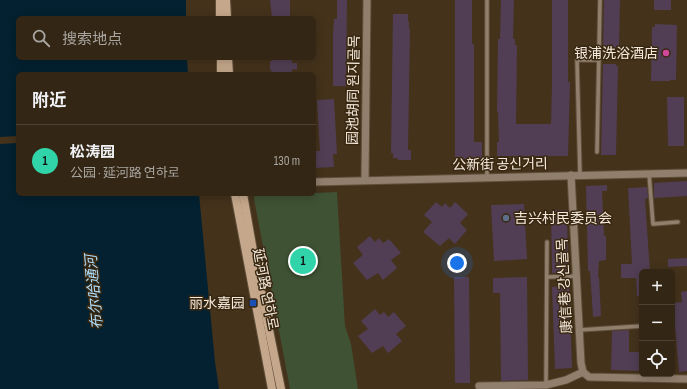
<!DOCTYPE html>
<html lang="zh">
<head>
<meta charset="utf-8">
<style>
  body { margin:0; font-family:"Sofia Sans Condensed","Noto Sans SC","Noto Sans KR",sans-serif; background:#3b2e1d; color:#f1f3f6 }
  .controls { position:absolute; right:12px; bottom:12px; display:grid; overflow:hidden; border-radius:6px; box-shadow:0 2px 10px #0003 }
  .controls button { width:36px; height:36px; display:grid; place-items:center; padding:0; border:0; border-bottom:1px solid #4e4334; background:#332614; color:#f1f3f6; font:20px sans-serif }
  .you { position:absolute; left:457px; top:263px; width:14px; height:14px; margin:-10px; border:3px solid #fff; border-radius:50%; background:#1a73e8; box-shadow:0 0 0 6px #1a73e833 }
  .badge { display:grid; place-items:center; width:26px; height:26px; border-radius:50%; background:#31d4a9; color:#111; font-size:13px; font-weight:700 }
  .pin { position:absolute; translate:-50% -50%; border:2px solid #fff; box-shadow:0 1px 4px #0006 }
  .list { margin:0; padding:0; list-style:none }
  h2 { display:flex; justify-content:space-between; align-items:center; height:52px; margin:0; padding:0 16px; font-size:17px }
  h2 small { font-size:13px; font-weight:400; color:#a9a5a0 }
  .list li { display:grid; grid-template-columns:26px 1fr auto; gap:12px; align-items:center; box-sizing:border-box; height:72px; padding:0 16px; border-top:1px solid #4e4334 }
  .list b { display:block; font-size:15px; white-space:nowrap }
  .list p { margin:0; font-size:13px; white-space:nowrap; color:#a9a5a0 }
  .list em { font-size:13px; font-style:normal; color:#a9a5a0 }
  .icon { flex:none; width:22px; height:22px; fill:none; stroke:currentColor; stroke-width:2; stroke-linecap:round; stroke-linejoin:round }
  .map { position:relative; flex:none; width:687px; height:389px; overflow:hidden }
  .search { position:absolute; background:#332614; box-shadow:0 2px 10px #0003; left:16px; top:16px; width:300px; height:44px; display:flex; align-items:center; gap:10px; box-sizing:border-box; padding:0 14px; border-radius:6px; color:#a9a5a0; font-size:15px }
  .panel { position:absolute; background:#332614; box-shadow:0 2px 10px #0003; left:16px; top:72px; width:300px; height:124px; border-radius:6px }
  .map>svg:first-child { display:block }
  .green { fill:#3f5233 }
  .water { fill:#032130 }
  .building { fill:#513e54 }
  .lines { fill:none; stroke-linecap:round; stroke-linejoin:round }
  .lane-casing { stroke:#604f3a; stroke-width:5.5 }
  .street-casing { stroke:#604f3a; stroke-width:9 }
  .secondary-casing { stroke:#604f3a; stroke-width:10 }
  .lane { stroke:#917f6d; stroke-width:3.5 }
  .street { stroke:#917f6d; stroke-width:7 }
  .secondary { stroke:#c5a88b; stroke-width:8 }
  .hotel-dot { fill:#d1479c; stroke:#392811; stroke-width:1.5 }
  .service-dot { fill:#5c6f8a; stroke:#392811; stroke-width:1.5 }
  .transit-dot { fill:#1a4fb4; stroke:#392811; stroke-width:1.5 }
  .labels { text-anchor:middle; stroke-width:3; stroke-linejoin:round; paint-order:stroke }
  .poi-label { font-size:14px; fill:#f5eadc; stroke:#392811; text-anchor:end }
  .street-label { font-size:14px; fill:#f5eadc; stroke:#392811 }
  .water-label { font-size:15px; font-style:italic; fill:#acdbf9; stroke:#392811 }
</style>
</head>
<body>
<div class="map">
<svg width="687" height="389" viewBox="0 0 687 389">
  <rect width="100%" height="100%" fill="#44321b"/>
  <path class="green" d="M337 192 345 326 351 344 358 389H290L254 199 255 194H314V193Z"/>
  <g class="water">
    <path d="M0 0H186V18H18V58H187L188 74H18V136L0 137Z"/>
    <path d="M18 143V194H199L215 362 219 389H0V144Z"/>
  </g>
  <g class="building">
    <path d="M270 0H290V18H272Z"/>
    <path d="M337 0H347L346 86H333V34L334 19H337Z"/>
    <path d="M455 0H472V44H474V142H482V159H463V157H455Z"/>
    <path d="M501 0H514L513 39H515V45H517L516 124H551L552 85V0H568V82H570L568 156H497V142H499L498 112H497L498 39H500Z"/>
    <path d="M604 0H620L619 48H603Z"/>
    <rect x="654" y="0" width="17" height="10"/>
    <path d="M393 14H408V22L409 21V29H410L408 150H411V160H398L397 158H393V153H391Z"/>
    <path d="M655 24 677 25 676 80H670V81H651L652 27H655Z"/>
    <path d="M272 58H292V63H297V70L292 69V73L290 74H273L270 69V61H272Z"/>
    <path d="M603 64H616V66H618L616 155H601Z"/>
    <path d="M667 97H684V146H668Z"/>
    <path d="M334 99 337 154H333L334 167 314 168V151H320L317 100Z"/>
    <path d="M687 181V196L654 198V183Z"/>
    <path d="M607 185V191H602L604 236H606V260L599 261 598 277H599L601 316 593 317 590 271H588L586 186Z"/>
    <path d="M647 187 648 198 645 199 650 272H642V296H637L636 278H621V264H632L628 188Z"/>
    <path d="M436 202 442 207 445 203 450 208 455 202 468 214 460 223 467 230 455 244 449 238 440 246 423 232 432 222 424 215Z"/>
    <path d="M524 204 527 259 494 261 491 205Z"/>
    <path d="M551 210H567L568 272 552 273Z"/>
    <path d="M370 236 375 242 379 238 383 243 389 239 401 253 391 260 397 268 383 280 378 273 367 280 353 263 363 255 357 247Z"/>
    <path d="M687 258V266L668 267V259Z"/>
    <path d="M454 277H469L470 383H455Z"/>
    <path d="M527 277 528 380 501 381 500 293H493V278Z"/>
    <path d="M569 286 572 368 555 369 552 287Z"/>
    <path d="M687 291V371L679 372 673 303 682 302 681 292Z"/>
    <path d="M375 309 380 315 384 312 388 317 394 312 406 326 396 334 402 341 388 353 383 346 372 353 358 336 368 329 361 321Z"/>
    <path d="M629 330V352H642V371L611 370 612 331Z"/>
  </g>
  <g class="lines">
    <defs>
      <g id="lane">
        <path d="M487 0V177"/>
        <path d="M597 152 600 0"/>
        <path d="M649 173 653 224 678 222"/>
        <path d="M580 175 577 60H599"/>
        <path d="M547 277 576 276"/>
        <path d="M579 330 642 326"/>
        <path d="M546 385 547 242"/>
      </g>
      <g id="street">
        <path d="M571 175 581 363 583 372"/>
        <path d="M365 180 367 0"/>
        <path d="M314 182 687 173"/>
        <path d="M479 386 546 385 566 380 583 372 589 377 687 379"/>
      </g>
      <g id="secondary">
        <path d="M220 0V18"/>
        <path d="M226 0 227 18"/>
        <path d="M221 58V74"/>
        <path d="M228 58 229 74"/>
        <path d="M235 194 272 389"/>
        <path d="M243 194 253 251 281 389"/>
      </g>
    </defs>
    <use href="#lane" class="lane-casing"/>
    <use href="#street" class="street-casing"/>
    <use href="#secondary" class="secondary-casing"/>
    <use href="#lane" class="lane"/>
    <use href="#street" class="street"/>
    <use href="#secondary" class="secondary"/>
  </g>
  <circle class="hotel-dot" cx="666" cy="53" r="4"/>
  <circle class="service-dot" cx="506" cy="218" r="4"/>
  <rect class="transit-dot" x="249" y="299" width="8" height="8" rx="2"/>
  <g class="labels">
    <g class="poi-label">
      <text x="658" y="58">银浦洗浴酒店</text>
      <text x="514" y="223" text-anchor="start">吉兴村民委员会</text>
      <text x="245" y="308">丽水嘉园</text>
    </g>
    <g class="street-label">
      <text transform="translate(353 90) rotate(-89)" y="5">园池胡同 원지골목</text>
      <text transform="translate(500 164) rotate(-1)" y="5">公新街 공신거리</text>
      <text transform="translate(564 286) rotate(-93)" y="5">康信巷 강신골목</text>
      <text transform="translate(266 289) rotate(79)" y="5">延河路 연하로</text>
    </g>
    <g class="water-label">
      <text transform="translate(94 292) rotate(-95)" y="5">布尔哈通河</text>
    </g>
  </g>
</svg>
<div class="controls">
<button>+</button>
<button>−</button>
<button><svg class="icon" aria-label="locate" viewBox="0 0 24 24"><circle cx="12" cy="12" r="6"/><path d="M12 2v4M12 18v4M2 12h4M18 12h4"/></svg></button>
</div>
<div class="you"></div>
<div class="pin badge" style="left:303px;top:261px">1</div>
<div class="search"><svg class="icon" aria-label="search" viewBox="0 0 24 24"><circle cx="10" cy="10" r="6"/><path d="M15 15l6 6"/></svg>搜索地点</div>
<section class="panel">
<h2>附近<small></small></h2>
<ul class="list">
<li><span class="badge">1</span><div><b>松涛园</b><p>公园 · 延河路 연하로</p></div><em>130 m</em></li>
</ul>
</section>
</div>
</body>
</html>
